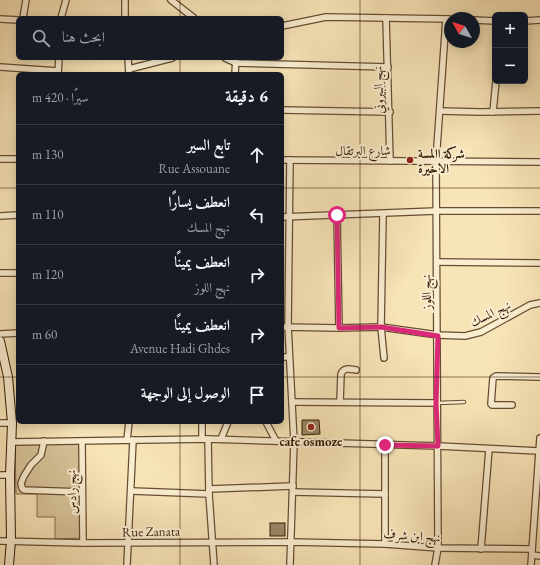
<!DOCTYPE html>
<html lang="ar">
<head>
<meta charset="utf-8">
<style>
  body { margin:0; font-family:"EB Garamond",Amiri,serif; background:#242831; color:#f1f3f6; direction:rtl }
  .controls { position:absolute; right:12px; top:12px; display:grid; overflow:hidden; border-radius:6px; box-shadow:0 2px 10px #0003 }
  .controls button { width:36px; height:36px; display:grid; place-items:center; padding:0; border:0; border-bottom:1px solid #363941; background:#171b24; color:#f1f3f6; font:20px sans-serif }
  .compass { position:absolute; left:444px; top:12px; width:36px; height:36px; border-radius:50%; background:#171b24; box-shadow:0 2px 10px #0003; rotate:309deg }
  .stop { position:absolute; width:12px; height:12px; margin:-9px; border:3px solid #db2777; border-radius:50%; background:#fff }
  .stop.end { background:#db2777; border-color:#fff; box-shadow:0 1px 4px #0008 }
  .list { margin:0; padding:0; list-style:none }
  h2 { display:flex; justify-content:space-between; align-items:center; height:52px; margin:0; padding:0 16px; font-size:17px }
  h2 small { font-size:13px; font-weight:400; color:#9ea1a6 }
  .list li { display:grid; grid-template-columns:26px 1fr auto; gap:12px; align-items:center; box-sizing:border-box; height:60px; padding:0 16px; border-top:1px solid #363941 }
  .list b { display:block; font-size:15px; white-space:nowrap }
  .list p { margin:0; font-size:13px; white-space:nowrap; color:#9ea1a6 }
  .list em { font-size:13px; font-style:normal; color:#9ea1a6 }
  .icon { flex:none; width:22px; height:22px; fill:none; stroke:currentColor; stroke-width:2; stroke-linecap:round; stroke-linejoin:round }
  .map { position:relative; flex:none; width:540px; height:565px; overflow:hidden; direction:ltr }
  .search { position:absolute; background:#171b24; box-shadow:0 2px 10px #0003; left:16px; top:16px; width:268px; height:44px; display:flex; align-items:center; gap:10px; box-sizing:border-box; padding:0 14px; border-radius:6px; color:#9ea1a6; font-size:15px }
  .panel { position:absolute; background:#171b24; box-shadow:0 2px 10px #0003; left:16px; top:72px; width:268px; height:352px; border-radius:6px; direction:rtl }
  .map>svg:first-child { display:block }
  .green { fill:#d6c299; stroke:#856e50 }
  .building { fill:#998463; stroke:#341b07 }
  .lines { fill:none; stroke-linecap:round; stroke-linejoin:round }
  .lane-casing { stroke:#654d33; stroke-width:4.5 }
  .street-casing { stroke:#654d33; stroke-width:8 }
  .secondary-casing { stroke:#341b07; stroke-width:10 }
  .lane { stroke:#faedd0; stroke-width:2.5 }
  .street { stroke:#faedd0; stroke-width:5.5 }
  .secondary { stroke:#faedd0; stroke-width:8 }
  .route { stroke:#db2777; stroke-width:5 }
  .grid { fill:none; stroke:#341b07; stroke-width:1; stroke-opacity:0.55 }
  .poi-dot { fill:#8f2418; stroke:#faedd0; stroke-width:1.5 }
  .labels { text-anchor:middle; stroke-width:4; stroke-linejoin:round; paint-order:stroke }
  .street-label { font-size:13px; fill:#341b07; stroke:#faedd0 }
  .poi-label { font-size:13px; font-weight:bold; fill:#341b07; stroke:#faedd0; text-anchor:start }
</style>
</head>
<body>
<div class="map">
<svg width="540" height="565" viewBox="0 0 540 565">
  <rect width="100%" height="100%" fill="#f7e4b7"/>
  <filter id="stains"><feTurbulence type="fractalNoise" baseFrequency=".005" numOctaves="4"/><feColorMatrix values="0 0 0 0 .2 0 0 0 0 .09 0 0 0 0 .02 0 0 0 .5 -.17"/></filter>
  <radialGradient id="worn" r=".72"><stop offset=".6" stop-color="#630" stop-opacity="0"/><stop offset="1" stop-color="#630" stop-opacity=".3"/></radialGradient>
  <path class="green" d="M81 444V538L55 539V517H37V494H16L15 445Z"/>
  <g class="building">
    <path d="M302 420H319L320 434 302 435Z"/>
    <rect x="270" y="523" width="15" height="13"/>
  </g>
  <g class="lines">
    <defs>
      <path id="lane" d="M437 403 464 402"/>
      <g id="street">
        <path d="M125 0V18"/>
        <path d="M171 0 194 18"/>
        <path d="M23 18 26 0"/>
        <path d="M61 18 66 0"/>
        <path d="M386 18 390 161"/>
        <path d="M0 19 18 20"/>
        <path d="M474 20 495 21"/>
        <path d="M525 21 540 20"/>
        <path d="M282 26 326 17 449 19"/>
        <path d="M128 58 129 74"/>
        <path d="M225 58 236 63 388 67"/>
        <path d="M0 67 58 71"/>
        <path d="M129 69 172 58"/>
        <path d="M58 74 59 58"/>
        <path d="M235 74 236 58"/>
        <path d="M282 110 390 112"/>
        <path d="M440 111 480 112 540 111"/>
        <path d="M493 112 496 81"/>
        <path d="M0 159H18"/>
        <path d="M282 160 540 162"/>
        <path d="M290 160 288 326 294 442 290 565"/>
        <path d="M383 214 381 327 384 358"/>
        <path d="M337 215 339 328"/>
        <path d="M0 216 18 215"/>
        <path d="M282 217 436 211H540"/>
        <path d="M437 262 540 263"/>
        <path d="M0 273H18"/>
        <path d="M282 327 339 328 381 327 438 335 465 336 481 332 530 305 540 303"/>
        <path d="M0 334 18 333"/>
        <path d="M282 357H289"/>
        <path d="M292 402 436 403"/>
        <path d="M340 402 341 374C344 367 350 369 356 370"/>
        <path d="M512 405H492L491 404 493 378 496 376 540 377"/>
        <path d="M202 422V439"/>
        <path d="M266 422 276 441"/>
        <path d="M0 423H12"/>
        <path d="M208 439 209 494 214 565"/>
        <path d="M221 439 228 422"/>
        <path d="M127 440 129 422"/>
        <path d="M44 441 41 455 31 465 24 476 21 483 22 488 24 490 82 492"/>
        <path d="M11 442 208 439 438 446 539 451"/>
        <path d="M82 442 83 543"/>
        <path d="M0 475H10"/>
        <path d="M209 489 293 486"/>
        <path d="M132 491 209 494"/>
        <path d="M293 492 385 494"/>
        <path d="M0 541 83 543 291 542 385 544 438 548 532 549"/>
        <path d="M385 544V445"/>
        <path d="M481 549 489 449"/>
        <path d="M532 555 540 556"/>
        <path d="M127 565 133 440"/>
        <path d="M435 565 438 548 436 161 446 19"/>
        <path d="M531 565 540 438"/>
      </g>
      <path id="secondary" d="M0 341 8 377 12 423 10 475 11 541 9 565"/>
    </defs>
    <use href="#lane" class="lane-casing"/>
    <use href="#street" class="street-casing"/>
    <use href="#secondary" class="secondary-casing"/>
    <use href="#lane" class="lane"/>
    <use href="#street" class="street"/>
    <use href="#secondary" class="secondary"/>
  </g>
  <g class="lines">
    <path class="route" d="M337 215 339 328 381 327 438 336 436 404 438 446 385 445"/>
  </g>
  <path class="grid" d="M180 0V18M360 0V565M180 58V74M0 188H18M282 188H540M0 377H18M282 377H540M180 422V565"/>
  <g class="poi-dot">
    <circle cx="410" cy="160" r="4"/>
    <circle cx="311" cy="427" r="4"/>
  </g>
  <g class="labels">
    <g class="street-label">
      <text transform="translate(378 90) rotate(-92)" y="5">نهج البيروني</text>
      <text x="363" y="155">شارع البرتقال</text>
      <text transform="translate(426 292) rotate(-91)" y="5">نهج اللوز</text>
      <text transform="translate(490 313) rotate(-26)" y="5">نهج المسك</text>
      <text transform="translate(71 492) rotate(-91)" y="5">نهج رادس</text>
      <text transform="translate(151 531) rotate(-1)" y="5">Rue Zanata</text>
      <text transform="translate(412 535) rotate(4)" y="5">نهج ابن شرف</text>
    </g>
    <g class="poi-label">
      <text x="418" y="158">شركة االمسة<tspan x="418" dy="15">الاخيرة</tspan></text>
      <text x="311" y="446" text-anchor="middle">cafe osmoze</text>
    </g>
  </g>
  <rect width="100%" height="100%" filter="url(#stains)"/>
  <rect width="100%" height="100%" fill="url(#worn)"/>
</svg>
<div class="controls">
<button>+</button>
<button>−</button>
</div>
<svg class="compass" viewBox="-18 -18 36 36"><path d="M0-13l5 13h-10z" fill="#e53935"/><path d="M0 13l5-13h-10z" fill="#9ea1a6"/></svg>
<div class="stop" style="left:337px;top:215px"></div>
<div class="stop end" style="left:385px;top:445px"></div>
<div class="search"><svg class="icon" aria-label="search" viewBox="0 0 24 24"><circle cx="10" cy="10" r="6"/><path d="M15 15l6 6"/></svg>ابحث هنا</div>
<section class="panel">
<h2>6 دقيقة<small>سيرًا · 420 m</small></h2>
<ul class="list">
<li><svg class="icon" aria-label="ahead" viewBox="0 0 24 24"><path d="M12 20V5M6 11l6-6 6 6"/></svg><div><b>تابع السير</b><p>Rue Assouane</p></div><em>130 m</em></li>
<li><svg class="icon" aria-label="left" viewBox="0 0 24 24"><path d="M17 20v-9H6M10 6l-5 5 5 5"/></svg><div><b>انعطف يسارًا</b><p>نهج المسك</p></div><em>110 m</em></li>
<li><svg class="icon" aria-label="right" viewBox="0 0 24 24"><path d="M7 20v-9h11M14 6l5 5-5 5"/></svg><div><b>انعطف يمينًا</b><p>نهج اللوز</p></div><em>120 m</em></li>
<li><svg class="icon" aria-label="right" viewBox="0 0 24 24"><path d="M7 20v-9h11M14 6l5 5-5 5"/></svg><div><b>انعطف يمينًا</b><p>Avenue Hadi Ghdes</p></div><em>60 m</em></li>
<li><svg class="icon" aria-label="arrive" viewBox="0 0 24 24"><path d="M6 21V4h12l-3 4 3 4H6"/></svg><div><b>الوصول إلى الوجهة</b></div></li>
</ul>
</section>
</div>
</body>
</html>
